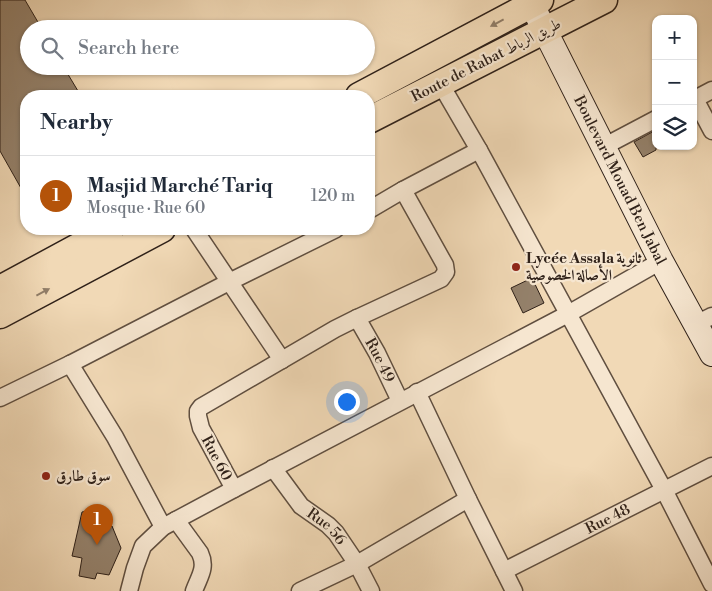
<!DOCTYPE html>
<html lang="en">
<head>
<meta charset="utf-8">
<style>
  body { margin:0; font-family:"Libre Bodoni",Amiri,serif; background:#f2f2f3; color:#1f2937 }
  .controls { position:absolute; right:15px; top:15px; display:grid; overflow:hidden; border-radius:10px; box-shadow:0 1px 4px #0004 }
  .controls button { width:45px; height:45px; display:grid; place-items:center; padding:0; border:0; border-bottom:1px solid #e0e1e3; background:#fff; color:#1f2937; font:25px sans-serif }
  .you { position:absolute; left:346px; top:401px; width:18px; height:18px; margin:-12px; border:4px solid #fff; border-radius:50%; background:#1a73e8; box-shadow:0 0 0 8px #1a73e833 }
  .badge { display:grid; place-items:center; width:32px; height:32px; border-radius:50%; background:#b45309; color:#fff; font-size:16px; font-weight:700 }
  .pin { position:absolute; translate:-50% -41px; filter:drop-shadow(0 1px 2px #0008) }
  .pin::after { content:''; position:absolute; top:26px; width:18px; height:15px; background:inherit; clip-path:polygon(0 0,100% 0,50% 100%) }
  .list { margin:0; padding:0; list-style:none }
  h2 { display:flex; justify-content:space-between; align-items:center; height:65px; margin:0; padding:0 20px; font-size:21px }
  h2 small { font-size:16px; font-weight:400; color:#747a83 }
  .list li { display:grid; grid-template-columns:32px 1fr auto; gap:15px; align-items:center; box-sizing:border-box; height:80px; padding:0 20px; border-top:1px solid #e0e1e3 }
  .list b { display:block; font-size:19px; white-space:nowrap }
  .list p { margin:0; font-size:16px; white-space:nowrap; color:#747a83 }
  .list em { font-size:16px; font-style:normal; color:#747a83 }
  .icon { flex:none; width:28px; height:28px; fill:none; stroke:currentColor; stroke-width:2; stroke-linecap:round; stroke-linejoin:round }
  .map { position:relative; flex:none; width:712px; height:591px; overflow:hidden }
  .search { position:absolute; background:#fff; box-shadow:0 1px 4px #0004; left:20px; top:20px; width:355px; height:55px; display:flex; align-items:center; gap:12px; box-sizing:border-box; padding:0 18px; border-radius:28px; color:#747a83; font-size:19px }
  .panel { position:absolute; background:#fff; box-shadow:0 1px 4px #0004; left:20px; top:90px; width:355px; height:145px; border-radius:20px }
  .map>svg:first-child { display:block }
  .building { fill:#94816b; stroke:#2f2119 }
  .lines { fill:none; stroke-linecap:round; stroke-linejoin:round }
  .street-casing { stroke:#604f40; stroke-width:19 }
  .secondary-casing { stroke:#2f2119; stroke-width:26 }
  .primary-casing { stroke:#2f2119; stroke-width:29 }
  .street { stroke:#f6e6d0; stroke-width:16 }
  .secondary { stroke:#f6e6d0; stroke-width:24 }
  .primary { stroke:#f1d9b6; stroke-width:26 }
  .oneway { fill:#907d68 }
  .poi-dot { fill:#8f2418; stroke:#f6e6d0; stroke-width:2 }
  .labels { text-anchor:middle; stroke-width:4.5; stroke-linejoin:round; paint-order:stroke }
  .street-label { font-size:15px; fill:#2f2119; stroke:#f6e6d0 }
  .poi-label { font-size:15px; font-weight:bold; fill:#2f2119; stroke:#f6e6d0; text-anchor:start }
</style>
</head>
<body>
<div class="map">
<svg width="712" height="591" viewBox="0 0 712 591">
  <rect width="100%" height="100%" fill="#f1d9b6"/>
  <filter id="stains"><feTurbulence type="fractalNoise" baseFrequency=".004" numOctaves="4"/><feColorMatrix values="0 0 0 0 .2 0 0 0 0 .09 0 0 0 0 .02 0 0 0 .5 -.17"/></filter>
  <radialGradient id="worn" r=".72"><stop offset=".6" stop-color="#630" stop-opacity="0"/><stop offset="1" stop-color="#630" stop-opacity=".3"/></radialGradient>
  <g class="building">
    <path d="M0 0H25L42 29H29V66H63L81 96H26V197L0 151Z"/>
    <path d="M656 130V150L643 157 634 142Z"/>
    <path d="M532 278 544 303 523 313 511 288Z"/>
    <path d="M92 510 100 527 112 526 121 548 109 575 97 573 95 579 79 576 82 558 72 556 82 512Z"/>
  </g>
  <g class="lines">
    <defs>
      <g id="street">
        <path d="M440 83 479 150 664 490 712 584"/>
        <path d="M695 99 712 131"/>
        <path d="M693 100 712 90"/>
        <path d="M603 147 656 119"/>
        <path d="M369 210 403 190 479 150"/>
        <path d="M194 229 282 360"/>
        <path id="s1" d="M357 318 377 353 400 401"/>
        <path d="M696 324 712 316"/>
        <path d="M70 364 115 437 163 527"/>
        <path d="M417 392 468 499 514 591"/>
        <path d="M0 398 70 364 229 282 336 229"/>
        <path id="s2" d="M273 468 301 506 328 525 336 533 357 564 371 591"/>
        <path d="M234 489 201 428 198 416V411L201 407 335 329 357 318 441 279 446 272 445 265 403 190"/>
        <path d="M176 520 200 553C207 568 199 577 194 591"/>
        <path id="s3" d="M504 571 712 466"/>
        <path d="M129 591 135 568 143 546 163 527 234 489 568 314 661 261"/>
        <path d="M300 591 357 564 468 499"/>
      </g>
      <g id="secondary">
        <path id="s4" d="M532 5 661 261 712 354"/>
      </g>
      <g id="primary">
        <path d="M359 96 540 0"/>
        <path d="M369 120 604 0"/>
        <path d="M0 289 111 229"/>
        <path d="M0 315 162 229"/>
      </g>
    </defs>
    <use href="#street" class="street-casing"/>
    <use href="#secondary" class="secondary-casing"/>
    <use href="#primary" class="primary-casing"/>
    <use href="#street" class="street"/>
    <use href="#secondary" class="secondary"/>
    <use href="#primary" class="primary"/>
  </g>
  <defs><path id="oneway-solid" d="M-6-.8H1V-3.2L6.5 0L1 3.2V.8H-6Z" transform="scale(1.25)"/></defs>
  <g class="oneway">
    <use href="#oneway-solid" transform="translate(497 23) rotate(152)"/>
    <use href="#oneway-solid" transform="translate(43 292) rotate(-28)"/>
  </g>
  <g class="poi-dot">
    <circle cx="516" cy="267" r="5"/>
    <circle cx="46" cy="476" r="5"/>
  </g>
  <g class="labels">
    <g class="street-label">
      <text transform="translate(486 60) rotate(-27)" y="5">Route de Rabat طريق الرباط</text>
      <text dy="5" stroke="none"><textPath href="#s4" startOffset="196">Boulevard Mouad Ben Jabal</textPath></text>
      <text dy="5" stroke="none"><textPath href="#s1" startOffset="48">Rue 49</textPath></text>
      <text transform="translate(217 458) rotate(62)" y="5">Rue 60</text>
      <text dy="5" stroke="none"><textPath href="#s3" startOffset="116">Rue 48</textPath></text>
      <text dy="5" stroke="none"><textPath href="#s2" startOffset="80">Rue 56</textPath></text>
    </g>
    <g class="poi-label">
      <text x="526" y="263">Lycée Assala ثانوية<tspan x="526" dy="17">الأصالة الخصوصية</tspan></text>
      <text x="56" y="481">سوق طارق</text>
    </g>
  </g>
  <rect width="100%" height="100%" filter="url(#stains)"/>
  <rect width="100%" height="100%" fill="url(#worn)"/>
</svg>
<div class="controls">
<button>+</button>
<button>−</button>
<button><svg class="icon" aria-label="layers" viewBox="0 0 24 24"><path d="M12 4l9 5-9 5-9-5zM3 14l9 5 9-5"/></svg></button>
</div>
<div class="you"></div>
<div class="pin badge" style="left:97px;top:545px">1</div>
<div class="search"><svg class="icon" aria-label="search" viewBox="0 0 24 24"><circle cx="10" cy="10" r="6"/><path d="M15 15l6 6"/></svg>Search here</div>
<section class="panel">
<h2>Nearby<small></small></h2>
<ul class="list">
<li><span class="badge">1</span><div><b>Masjid Marché Tariq</b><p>Mosque · Rue 60</p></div><em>120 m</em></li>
</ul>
</section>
</div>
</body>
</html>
